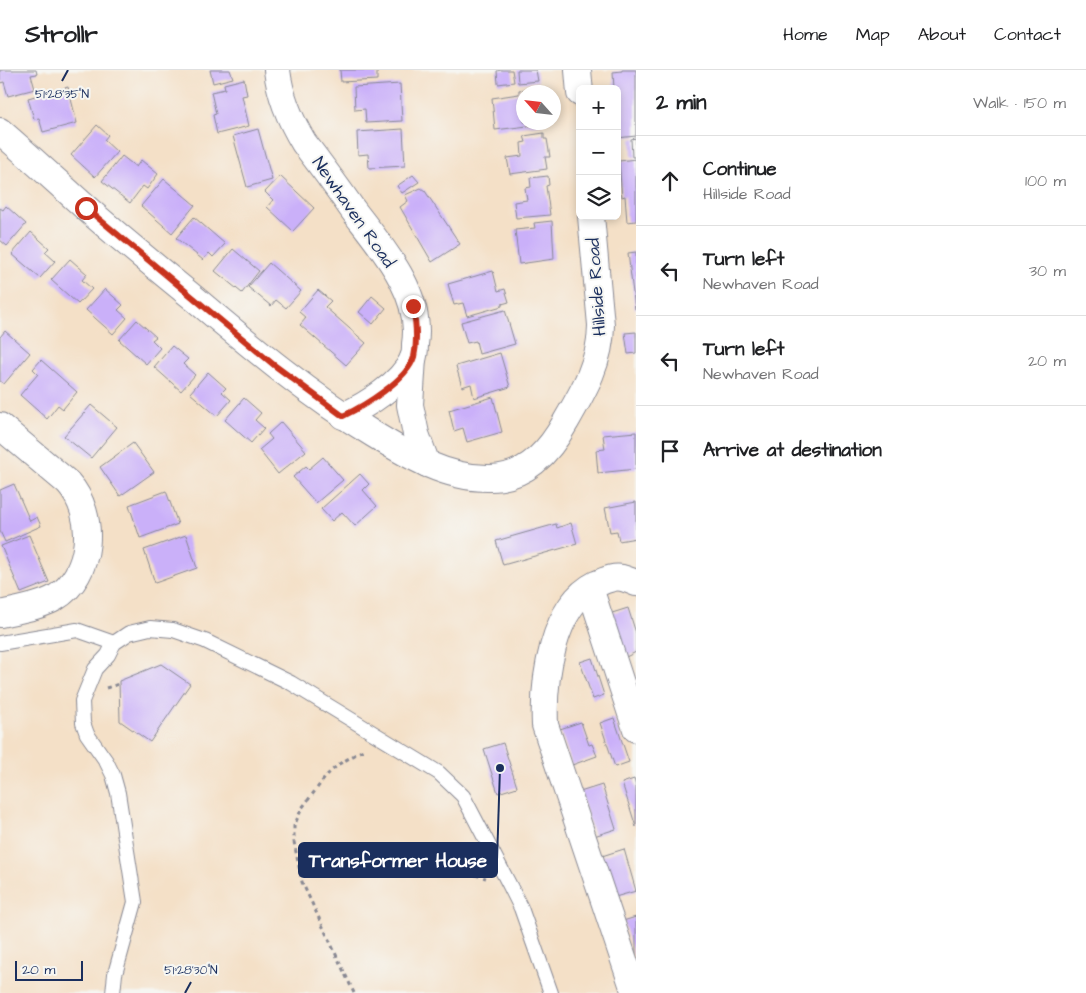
<!DOCTYPE html>
<html lang="en">
<head>
<meta charset="utf-8">
<style>
  body { margin:0; font-family:"Architects Daughter",sans-serif; background:#f2f2f2; color:#202124 }
  .controls { position:absolute; right:15px; top:15px; display:grid; overflow:hidden; border-radius:8px; box-shadow:0 2px 8px #0003 }
  .controls button { width:45px; height:45px; display:grid; place-items:center; padding:0; border:0; border-bottom:1px solid #e0e0e0; background:#fff; color:#202124; font:25px sans-serif }
  .compass { position:absolute; left:516px; top:15px; width:45px; height:45px; border-radius:50%; background:#fff; box-shadow:0 2px 8px #0003; rotate:297deg }
  .scale { position:absolute; left:15px; bottom:12px; width:68px; box-sizing:border-box; padding-left:5px; border:2px solid #1b2f5e; border-top:0; font-size:14px; line-height:18px; white-space:nowrap; color:#1b2f5e; -webkit-text-stroke:4px #f6f6f2; paint-order:stroke }
  .stop { position:absolute; width:15px; height:15px; margin:-11px; border:4px solid #c8321e; border-radius:50%; background:#fff }
  .stop.end { background:#c8321e; border-color:#fff; box-shadow:0 1px 5px #0008 }
  .list { margin:0; padding:0; list-style:none }
  h2 { display:flex; justify-content:space-between; align-items:center; height:65px; margin:0; padding:0 20px; font-size:21px }
  h2 small { font-size:16px; font-weight:400; color:#757577 }
  .list li { display:grid; grid-template-columns:32px 1fr auto; gap:15px; align-items:center; box-sizing:border-box; height:90px; padding:0 20px; border-top:1px solid #e0e0e0 }
  .list b { display:block; font-size:19px; white-space:nowrap }
  .list p { margin:0; font-size:16px; white-space:nowrap; color:#757577 }
  .list em { font-size:16px; font-style:normal; color:#757577 }
  .icon { flex:none; width:28px; height:28px; fill:none; stroke:currentColor; stroke-width:2; stroke-linecap:round; stroke-linejoin:round }
  .map { position:relative; flex:none; width:636px; height:923px; overflow:hidden }
  header { display:flex; align-items:center; gap:30px; box-sizing:border-box; height:70px; padding:0 25px; background:#fff; border-bottom:1px solid #e0e0e0 }
  header strong { font-size:24px }
  nav { display:flex; gap:28px; margin-inline-start:auto; font-size:18px }
  main { display:flex }
  aside { flex:1; background:#fff }
  .map>svg:first-child { display:block }
  .building { fill:#cab0f9 }
  .lines { fill:none; stroke-linecap:round; stroke-linejoin:round }
  .lane-casing { stroke:#888892; stroke-width:16 }
  .street-casing { stroke:#888892; stroke-width:28 }
  .path { stroke:#888892; stroke-width:3; stroke-dasharray:4 4; stroke-linecap:butt }
  .lane { stroke:#fff; stroke-width:14 }
  .street { stroke:#fff; stroke-width:26 }
  .route { stroke:#c8321e; stroke-width:6 }
  .ticks { fill:none; stroke:#1b2f5e; stroke-width:2 }
  .labels { text-anchor:middle; stroke-width:4; stroke-linejoin:round; paint-order:stroke }
  .street-label { font-size:18px; fill:#1b2f5e; stroke:#f6f6f2 }
  .ticks-label { font-size:12px; text-anchor:middle; fill:#1b2f5e; stroke:#f6f6f2; stroke-width:4; stroke-linejoin:round; paint-order:stroke }
  .leader { fill:none; stroke:#1b2f5e; stroke-width:2 }
  .callout-dot { fill:#1b2f5e; stroke:#f6f6f2; stroke-width:2 }
  .callout { fill:#1b2f5e; stroke:#1b2f5e; stroke-width:2 }
  .callout-label { font-size:19px; text-anchor:middle; font-weight:bold; fill:#fff }
</style>
</head>
<body>
<header>
<strong>Strollr</strong>
<nav><a>Home</a><a>Map</a><a>About</a><a>Contact</a></nav>
</header>
<main>
<div class="map">
<svg width="636" height="923" viewBox="0 0 636 923">
  <rect width="100%" height="100%" fill="#f6f6f2"/>
  <filter id="ink" filterUnits="userSpaceOnUse"><feTurbulence type="fractalNoise" baseFrequency=".02" numOctaves="2"/><feDisplacementMap in="SourceGraphic" scale="10" xChannelSelector="R" yChannelSelector="G"/><feConvolveMatrix kernelMatrix="1 2 1 2 8 2 1 2 1" color-interpolation-filters="sRGB"/></filter>
  <filter id="wash" filterUnits="userSpaceOnUse"><feTurbulence type="fractalNoise" baseFrequency=".0096" numOctaves="4" result="noise"/><feDisplacementMap in="SourceGraphic" scale="20" xChannelSelector="R" yChannelSelector="G"/><feGaussianBlur stdDeviation="1.12" result="paint"/><feColorMatrix in="noise" values="0 0 0 0 0 0 0 0 0 0 0 0 0 0 0 0 0 1.4 0 .05"/><feComposite in="paint" operator="in"/></filter>
  <g filter="url(#wash)">
    <rect width="100%" height="100%" fill="#f4e0c7"/>
    <g id="blocks">
      <g class="building">
        <path d="M0 0H36L37 4 31 5 35 19 8 26 4 12 0 13Z"/>
        <path d="M210 0H230L233 8 213 13Z"/>
        <path d="M340 0H377V10L341 12Z"/>
        <path d="M501 0H512L514 12 498 14 497 1Z"/>
        <path d="M517 0H536L538 11 518 13Z"/>
        <path d="M622 0H636V66L617 68V19H614L613 2 622 1Z"/>
        <path d="M244 9 247 25 242 26 249 56 217 64 213 45 216 44 211 22 225 19 224 14Z"/>
        <path d="M400 14 402 51 366 53 365 39 355 40 354 17Z"/>
        <path d="M68 17 77 53 43 62 39 48 34 49 28 28Z"/>
        <path d="M539 17V22H524V52L544 54 495 60 492 28 519 24V20Z"/>
        <path d="M97 55 108 65 104 70 117 82 95 107 71 85Z"/>
        <path d="M258 59 272 110 247 117 233 66Z"/>
        <path d="M403 59 405 96 369 98 368 84 358 85 357 62Z"/>
        <path d="M544 63V69H547L550 87H545L547 99 510 104 507 88 522 86 521 73 526 72 524 66Z"/>
        <path d="M636 68V87H632L631 69Z"/>
        <path d="M122 86 136 97 141 90 158 104 147 119 143 116 130 133 102 111Z"/>
        <path d="M636 89V151L627 152 625 126 622 127 619 91Z"/>
        <path d="M413 105 419 112 402 123 397 116Z"/>
        <path d="M280 106 314 138 293 161 267 137 273 130 265 122Z"/>
        <path d="M548 106 549 115 546 116 550 145 516 148 514 132 527 130 525 118 531 117 530 108Z"/>
        <path d="M164 109 195 135 172 163 141 136Z"/>
        <path d="M421 118 425 121 460 174 432 192 400 137 408 131 405 125Z"/>
        <path d="M6 136 26 154 7 176 0 170V138L3 140Z"/>
        <path d="M194 147 225 174 213 187 209 183 203 190 176 168Z"/>
        <path d="M552 151 554 189 519 194 515 160 535 158 534 153Z"/>
        <path d="M31 162 49 178 45 182 55 191 40 208 12 184Z"/>
        <path d="M233 179 259 201 242 223 215 201Z"/>
        <path d="M636 182V239H635L628 183Z"/>
        <path d="M70 189 87 204 82 210 92 219 78 234 51 210Z"/>
        <path d="M269 193 301 221 286 238 276 230 271 236 248 217Z"/>
        <path d="M493 201 498 221 505 219 509 232 502 234V236L467 246 463 233 454 235 448 214Z"/>
        <path d="M105 219 123 235 118 240 127 248 113 264 86 240Z"/>
        <path d="M318 220 331 231 325 237 366 273 346 295 300 255 306 248 299 242Z"/>
        <path d="M372 226 386 238 373 254 359 242Z"/>
        <path d="M505 240 515 274 479 284 476 271 467 273 461 252Z"/>
        <path d="M137 250 156 267 152 270 160 278 146 294 119 270Z"/>
        <path d="M5 261 30 283 4 314 0 311V267Z"/>
        <path d="M636 262V283L628 284 625 263Z"/>
        <path d="M172 276 188 289 183 294 195 305 181 321 154 297Z"/>
        <path d="M500 283 510 317 474 328 471 314 462 317 456 296Z"/>
        <path d="M41 290 77 322 63 339 58 335 47 349 20 325 38 304 33 299Z"/>
        <path d="M208 302 226 318 222 322 231 330 217 346 190 323Z"/>
        <path d="M493 327 502 362 467 372 463 358 454 361 449 340Z"/>
        <path d="M244 328 261 343 255 350 264 358 251 373 225 350Z"/>
        <path d="M91 335 117 357 91 388 64 366Z"/>
        <path d="M281 352 306 381 278 404 259 380 272 369 268 364Z"/>
        <path d="M636 362V399L598 403 596 380 605 379 603 365Z"/>
        <path d="M133 373 154 402 120 426 100 397Z"/>
        <path d="M323 387 343 410 316 433 293 407 306 396 309 399Z"/>
        <path d="M360 404 369 414 363 420 377 436 355 456 342 442 332 451 321 439Z"/>
        <path d="M14 414 30 451 37 447 41 456 5 472 0 461V420Z"/>
        <path d="M166 421 178 454 140 468 129 435Z"/>
        <path d="M636 432V468L619 471 617 461 610 462 605 438Z"/>
        <path d="M571 453 577 474 503 495 496 471 556 454 557 458Z"/>
        <path d="M29 465 49 512 21 523 1 476Z"/>
        <path d="M186 465 197 498 155 513 144 480Z"/>
        <path d="M628 538 636 563V582L624 588 609 544Z"/>
        <path d="M592 588 604 625 593 629 580 592Z"/>
        <path d="M161 594 190 614 150 672 120 651 119 611Z"/>
        <path d="M614 648 629 692 615 697 600 653Z"/>
        <path d="M581 652 589 675 592 674 597 686 572 695 560 659Z"/>
        <path d="M503 673 517 717 498 723 484 679Z"/>
        <path d="M634 709 636 717V757L622 713Z"/>
        <path d="M602 715 616 759 594 766 580 722Z"/>
        <path d="M624 779 636 821 615 827 602 786Z"/>
        <path d="M636 847V892L623 851Z"/>
      </g>
    </g>
  </g>
  <g filter="url(#ink)">
    <use href="#blocks" fill-opacity="0" stroke="#888892" stroke-width="1"/>
    <g class="lines">
      <defs>
        <g id="lane">
          <path d="M0 573 77 560 114 573"/>
          <path d="M113 923 115 904 135 832 118 723 113 705 106 691 87 664 83 653 82 631 95 599 108 585 114 573 129 563 150 558 173 560 205 571 291 613 439 703 463 726 509 814 521 838 551 923"/>
        </g>
        <g id="street">
          <path d="M277 0C280 26 290 50 304 73 321 95 337 117 353 140 382 178 423 223 415 274 415 279 415 285 413 289 401 314 367 335 343 346"/>
          <path d="M578 0 580 23"/>
          <path d="M0 61C29 86 57 112 85 137 121 169 158 199 195 229 252 277 309 325 373 364 409 386 447 409 490 408 525 408 549 382 565 353 583 322 601 292 601 255L591 146"/>
          <path d="M413 288 410 335 416 364 427 394"/>
          <path d="M0 356 68 413C97 445 93 505 55 528 39 537 17 540 0 544"/>
          <path d="M590 518 636 659"/>
          <path d="M635 923 545 655C543 611 552 536 596 514 604 511 613 506 622 508 626 509 631 511 636 513"/>
        </g>
      </defs>
      <use href="#lane" class="lane-casing"/>
      <use href="#street" class="street-casing"/>
      <g class="path">
        <path d="M106 618 119 614"/>
        <path d="M460 801 486 808"/>
        <path d="M354 923 302 812 294 772V756L302 738 327 705 339 694 365 679"/>
      </g>
      <use href="#lane" class="lane"/>
      <use href="#street" class="street"/>
    </g>
  </g>
  <g class="lines" filter="url(#ink)">
    <path class="route" d="M86 138 274 295 343 346C364 336 407 310 414 287 418 270 416 253 413 236"/>
  </g>
  <path class="ticks" d="M62 11 68 0M185 923 191 912"/>
  <g class="labels">
    <g class="street-label">
      <text transform="translate(354 142) rotate(55)" y="6">Newhaven Road</text>
      <text transform="translate(596 217) rotate(-94)" y="6">Hillside Road</text>
    </g>
  </g>
  <g class="ticks-label">
    <text x="62" y="28">51°28'35"N</text>
    <text x="191" y="904">51°28'30"N</text>
  </g>
  <path class="leader" d="M500 698L497 790"/>
  <circle class="callout-dot" cx="500" cy="698" r="5"/>
  <rect class="callout" x="299" y="773" width="198" height="34" rx="5"/>
  <g class="callout-label">
    <text x="398" y="797">Transformer House</text>
  </g>
</svg>
<div class="controls">
<button>+</button>
<button>−</button>
<button><svg class="icon" aria-label="layers" viewBox="0 0 24 24"><path d="M12 4l9 5-9 5-9-5zM3 14l9 5 9-5"/></svg></button>
</div>
<svg class="compass" viewBox="-18 -18 36 36"><path d="M0-13l5 13h-10z" fill="#e53935"/><path d="M0 13l5-13h-10z" fill="#757577"/></svg>
<div class="scale">20 m</div>
<div class="stop" style="left:86px;top:138px"></div>
<div class="stop end" style="left:413px;top:236px"></div>
</div>
<aside>
<h2>2 min<small>Walk · 150 m</small></h2>
<ul class="list">
<li><svg class="icon" aria-label="ahead" viewBox="0 0 24 24"><path d="M12 20V5M6 11l6-6 6 6"/></svg><div><b>Continue</b><p>Hillside Road</p></div><em>100 m</em></li>
<li><svg class="icon" aria-label="left" viewBox="0 0 24 24"><path d="M17 20v-9H6M10 6l-5 5 5 5"/></svg><div><b>Turn left</b><p>Newhaven Road</p></div><em>30 m</em></li>
<li><svg class="icon" aria-label="left" viewBox="0 0 24 24"><path d="M17 20v-9H6M10 6l-5 5 5 5"/></svg><div><b>Turn left</b><p>Newhaven Road</p></div><em>20 m</em></li>
<li><svg class="icon" aria-label="arrive" viewBox="0 0 24 24"><path d="M6 21V4h12l-3 4 3 4H6"/></svg><div><b>Arrive at destination</b></div></li>
</ul>
</aside>
</main>
</body>
</html>
